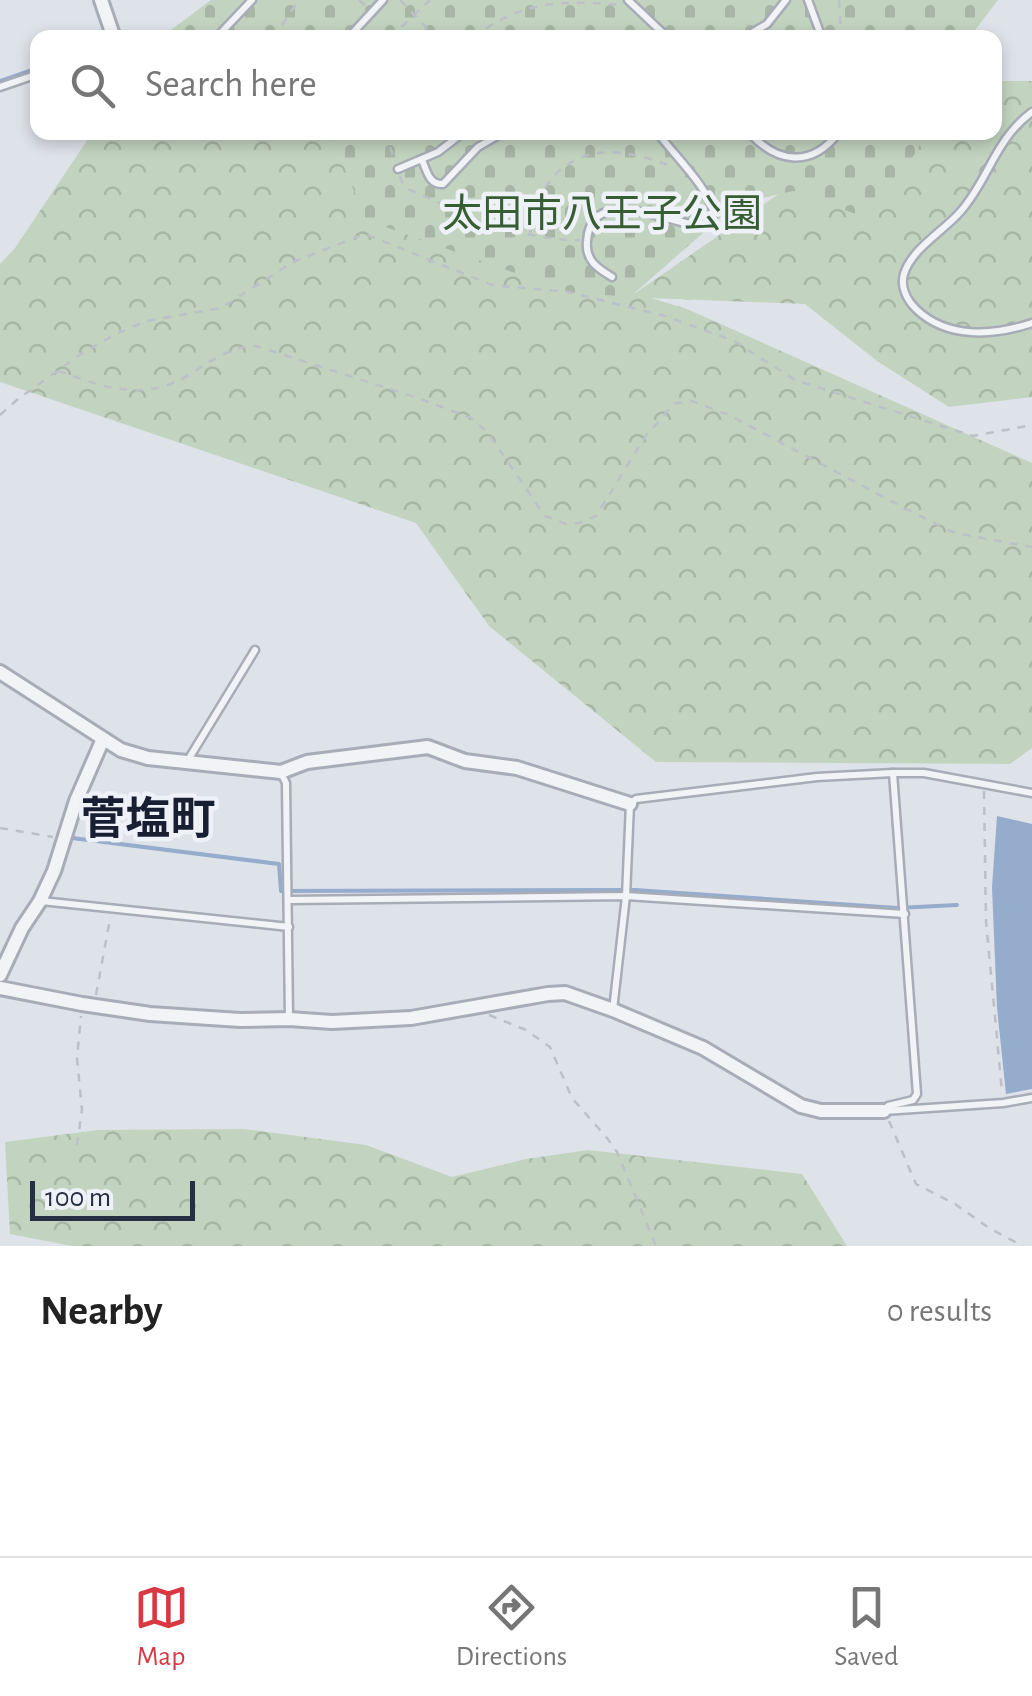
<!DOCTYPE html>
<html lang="en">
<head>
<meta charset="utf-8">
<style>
  body { margin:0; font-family:"Alegreya Sans","Noto Sans JP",sans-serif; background:#f6f6f6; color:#222 }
  .scale { position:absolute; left:30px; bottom:25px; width:165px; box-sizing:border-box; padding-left:10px; border:5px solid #262e41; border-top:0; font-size:28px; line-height:35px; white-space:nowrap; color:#262e41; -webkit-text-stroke:8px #eef1f7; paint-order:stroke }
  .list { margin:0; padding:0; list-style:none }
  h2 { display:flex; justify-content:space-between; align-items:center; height:130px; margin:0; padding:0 40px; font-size:42px }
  h2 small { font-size:32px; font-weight:400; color:#767676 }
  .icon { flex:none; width:55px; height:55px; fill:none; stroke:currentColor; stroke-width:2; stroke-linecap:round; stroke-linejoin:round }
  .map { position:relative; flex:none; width:1032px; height:1246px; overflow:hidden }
  .search { position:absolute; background:#fff; box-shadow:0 5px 15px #0003; left:30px; right:30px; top:30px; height:110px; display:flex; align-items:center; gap:25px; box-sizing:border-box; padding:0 35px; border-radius:20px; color:#767676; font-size:38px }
  .sheet { height:310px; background:#fff }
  nav { display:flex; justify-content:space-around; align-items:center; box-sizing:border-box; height:140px; border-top:2px solid #e0e0e0; background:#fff; font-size:28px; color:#767676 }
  nav a { display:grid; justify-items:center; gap:5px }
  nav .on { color:#d93842 }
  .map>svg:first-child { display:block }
  .forest { fill:url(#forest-crowns) }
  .cemetery { fill:url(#cemetery-stones) }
  .water { fill:#96accc }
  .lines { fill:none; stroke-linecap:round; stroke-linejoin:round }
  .stream { stroke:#96accc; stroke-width:4 }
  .lane-casing { stroke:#a7acb7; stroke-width:11 }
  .street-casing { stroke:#a7acb7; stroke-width:18 }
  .path { stroke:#bcc0c8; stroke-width:2.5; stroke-dasharray:8 8; stroke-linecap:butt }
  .lane { stroke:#f1f3f7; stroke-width:6 }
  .street { stroke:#f1f3f7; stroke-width:12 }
  .labels { text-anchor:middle; stroke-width:9; stroke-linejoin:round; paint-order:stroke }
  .park-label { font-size:40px; fill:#375e32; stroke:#eef1f7 }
  .quarter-label { font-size:45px; font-weight:bold; fill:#181f32; stroke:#eef1f7 }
</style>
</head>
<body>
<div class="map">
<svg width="1032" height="1246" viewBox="0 0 1032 1246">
  <defs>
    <pattern id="forest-crowns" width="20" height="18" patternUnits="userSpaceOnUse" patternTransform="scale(2.5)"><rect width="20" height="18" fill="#c2d4bf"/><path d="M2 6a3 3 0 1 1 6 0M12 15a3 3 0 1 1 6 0" fill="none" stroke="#a7b6a5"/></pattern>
    <pattern id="cemetery-stones" width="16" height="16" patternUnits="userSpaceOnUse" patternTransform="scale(2.5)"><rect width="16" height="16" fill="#c2d4bf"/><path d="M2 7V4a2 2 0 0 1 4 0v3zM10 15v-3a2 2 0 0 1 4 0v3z" fill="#a7b6a5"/></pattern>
  </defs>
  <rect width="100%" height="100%" fill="#dee2e9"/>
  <g class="forest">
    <path d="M995 81H1032V397L949 407 877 361 805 304 651 298 687 309 1032 463V748L1010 764 656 762 489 626 416 523 0 382V264L15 248 92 133H330L367 220 634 294 867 133 994 132Z"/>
    <path d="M244 1129 366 1145 452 1177 526 1159 588 1150 802 1174 847 1246H72L10 1234 5 1142 98 1130Z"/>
  </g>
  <g class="cemetery">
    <path d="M211 0H998L969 38H168L167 33Z"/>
    <path d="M330 133H923L918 149 872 220 793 191 736 204 630 297 568 292 366 220Z"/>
  </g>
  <path class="water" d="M997 816 1032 824V1089L1006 1094 997 1008 992 887Z"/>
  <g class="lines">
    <g class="stream">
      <path d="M0 81 38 68"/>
      <path d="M72 838 279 864 281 891 635 890 897 908 957 905"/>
    </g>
    <defs>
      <g id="lane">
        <path d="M628 0 668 38"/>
        <path d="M808 0 822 38"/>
        <path d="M216 38 252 0"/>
        <path d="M348 38 383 0"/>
        <path d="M743 38 767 24 786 0"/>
        <path d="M0 87 38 74"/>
        <path d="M1032 112C995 139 989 179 961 211 944 231 912 248 904 274 900 287 907 300 916 309 947 339 993 336 1032 323"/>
        <path d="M749 132C777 164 812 168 839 132"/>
        <path d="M422 160C427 171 429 185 443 184L478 147 504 132"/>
        <path d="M398 169 438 152 464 132"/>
        <path d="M612 277C597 268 585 260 587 241 591 184 666 222 701 226L709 222 714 214C709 188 674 155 657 132"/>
        <path d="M188 760 255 650"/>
        <path d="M281 773 286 783 289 1019"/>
        <path d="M289 900 626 896 905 914"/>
        <path d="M41 901 289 927"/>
        <path d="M613 1010 626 896 630 804 636 799 817 777 893 773H924L1032 793"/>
        <path d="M885 1110 888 1106 913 1100 917 1094 893 773"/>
        <path d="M884 1111 1003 1103 1032 1098"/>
      </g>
      <g id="street">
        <path d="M101 0 114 38"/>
        <path d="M0 672 121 750 148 758 281 772 307 762 428 747 465 761 517 768 630 804"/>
        <path d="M0 975 22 928 40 901 54 871 76 801 103 739"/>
        <path d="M0 988 82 1004 150 1014 240 1020 289 1019 332 1022 411 1018 548 994 565 993 613 1010 703 1048 801 1106 821 1111H884"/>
      </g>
    </defs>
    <use href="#lane" class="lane-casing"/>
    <use href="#street" class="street-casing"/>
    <g class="path">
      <path d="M359 0 366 6"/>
      <path d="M400 0 436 38"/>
      <path d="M839 0 841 38"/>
      <path d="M273 38 299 0"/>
      <path d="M390 38 430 0"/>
      <path d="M473 38C521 0 564 0 622 5"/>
      <path d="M385 132 394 159"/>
      <path d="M400 176 403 185 410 190C464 213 520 241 580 240"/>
      <path d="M530 233C533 221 536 207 541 195 544 188 549 182 554 176 587 141 630 151 671 166L673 164"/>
      <path d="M58 371C107 388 145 403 192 373 214 359 230 347 256 346L415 397 471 418 488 433 545 516 566 524 580 523 596 516 645 437 671 407 676 403 692 401 731 416 904 508 955 533 1032 547"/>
      <path d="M0 415 18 399 84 352 118 333 146 321 221 308 293 262 365 234 492 285 568 292 665 316 734 341 795 380 973 436 1032 425"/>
      <path d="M984 791 986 921 1002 1092"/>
      <path d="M0 828 53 837"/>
      <path d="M96 995 110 919"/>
      <path d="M489 1015 526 1030 550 1047 572 1098 607 1138 617 1152 656 1246"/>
      <path d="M889 1121 916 1184 955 1204 989 1228 1023 1246"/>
      <path d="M77 1145 82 1110 77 1058 81 1016"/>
    </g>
    <use href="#lane" class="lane"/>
    <use href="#street" class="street"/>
  </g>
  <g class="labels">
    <g class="park-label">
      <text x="602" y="227">太田市八王子公園</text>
    </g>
    <g class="quarter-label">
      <text x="148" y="834">菅塩町</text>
    </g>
  </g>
</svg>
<div class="scale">100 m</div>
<div class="search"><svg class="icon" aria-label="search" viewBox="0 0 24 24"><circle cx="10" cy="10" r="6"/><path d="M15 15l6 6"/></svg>Search here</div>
</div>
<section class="sheet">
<h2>Nearby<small>0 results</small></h2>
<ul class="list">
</ul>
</section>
<nav>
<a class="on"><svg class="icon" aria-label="map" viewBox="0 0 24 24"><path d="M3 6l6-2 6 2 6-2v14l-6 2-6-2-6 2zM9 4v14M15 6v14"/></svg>Map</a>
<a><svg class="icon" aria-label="directions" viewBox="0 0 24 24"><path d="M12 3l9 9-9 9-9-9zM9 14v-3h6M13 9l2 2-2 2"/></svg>Directions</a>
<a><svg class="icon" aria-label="saved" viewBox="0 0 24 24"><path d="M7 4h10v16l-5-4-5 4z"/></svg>Saved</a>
</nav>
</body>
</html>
